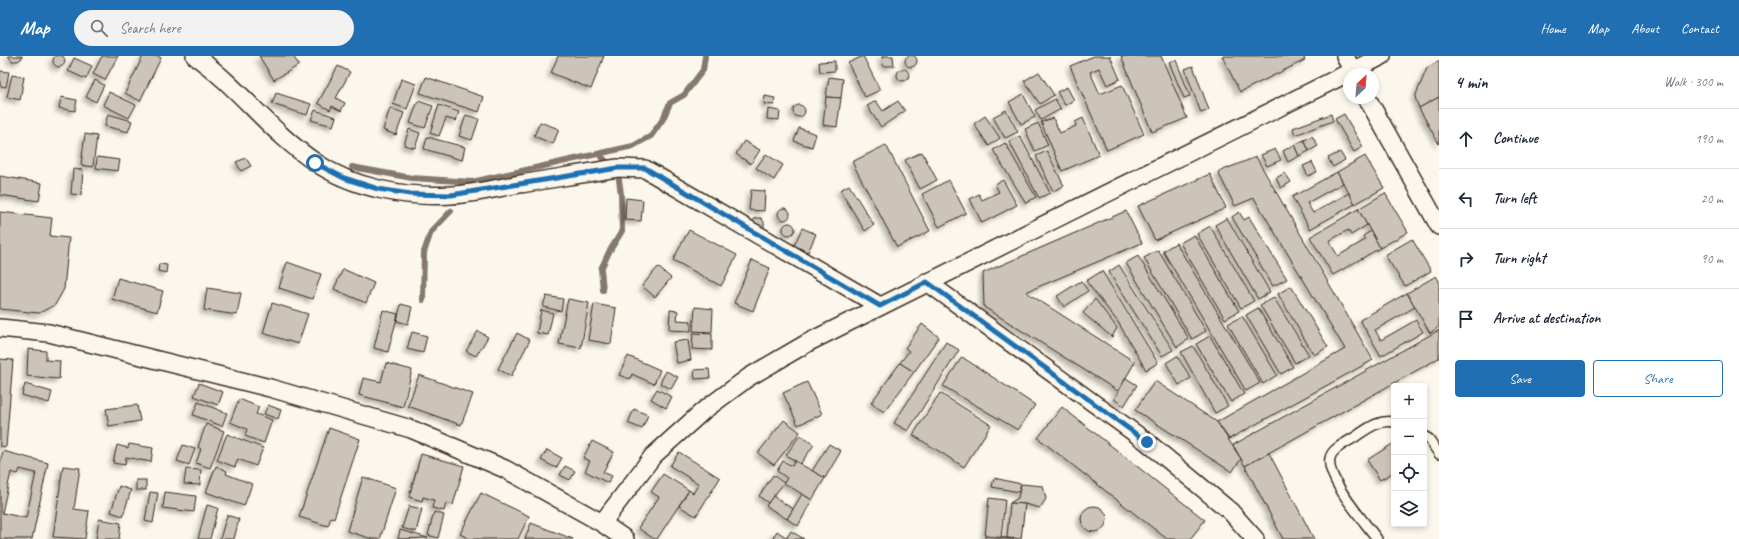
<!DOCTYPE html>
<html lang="en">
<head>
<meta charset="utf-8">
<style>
  body { margin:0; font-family:Caveat,sans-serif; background:#f2f2f3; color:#1f2937 }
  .controls { position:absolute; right:12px; bottom:12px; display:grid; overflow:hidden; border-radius:4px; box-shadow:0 2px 6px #0003 }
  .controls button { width:36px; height:36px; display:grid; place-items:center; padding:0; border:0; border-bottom:1px solid #e0e1e3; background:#fff; color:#1f2937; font:20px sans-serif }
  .compass { position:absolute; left:1343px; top:12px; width:36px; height:36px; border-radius:50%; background:#fff; box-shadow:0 2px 6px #0003; rotate:26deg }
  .stop { position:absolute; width:12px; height:12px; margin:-9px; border:3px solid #1f6fb2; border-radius:50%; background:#fff }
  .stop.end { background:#1f6fb2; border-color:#fff; box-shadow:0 1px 4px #0008 }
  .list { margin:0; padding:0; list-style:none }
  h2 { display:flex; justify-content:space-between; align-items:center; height:52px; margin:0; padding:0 16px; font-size:17px }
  h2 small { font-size:13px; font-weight:400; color:#747a83 }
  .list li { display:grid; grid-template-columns:26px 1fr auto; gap:12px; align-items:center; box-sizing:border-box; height:60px; padding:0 16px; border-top:1px solid #e0e1e3 }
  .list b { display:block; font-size:15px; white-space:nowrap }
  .list em { font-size:13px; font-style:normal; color:#747a83 }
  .actions { display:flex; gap:8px; padding:12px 16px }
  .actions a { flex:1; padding:9px 0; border:1px solid #1f6fb2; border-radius:4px; text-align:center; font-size:14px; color:#1f6fb2 }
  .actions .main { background:#1f6fb2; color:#fff }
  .icon { flex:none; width:22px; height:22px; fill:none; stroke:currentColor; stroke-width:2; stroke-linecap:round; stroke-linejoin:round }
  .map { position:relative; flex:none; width:1439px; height:483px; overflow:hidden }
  header { display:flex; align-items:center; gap:24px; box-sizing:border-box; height:56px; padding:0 20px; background:#1f6fb2; color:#fff }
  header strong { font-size:19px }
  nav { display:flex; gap:22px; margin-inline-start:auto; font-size:14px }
  .search { width:280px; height:36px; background:#f2f2f3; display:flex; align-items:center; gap:10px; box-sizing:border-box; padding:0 14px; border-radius:22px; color:#747a83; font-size:15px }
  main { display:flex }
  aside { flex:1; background:#fff }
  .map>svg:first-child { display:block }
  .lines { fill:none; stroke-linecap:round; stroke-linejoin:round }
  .stream { stroke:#85796d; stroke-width:6 }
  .building { fill:#ccc4b9; stroke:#3b2a1e; fill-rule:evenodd; filter:url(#shadow) }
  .lane-casing { stroke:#3b2a1e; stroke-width:12 }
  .street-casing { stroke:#3b2a1e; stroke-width:20 }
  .lane { stroke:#fbf7ec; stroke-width:9 }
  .street { stroke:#fbf7ec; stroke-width:17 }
  .route { stroke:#1f6fb2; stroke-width:5 }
</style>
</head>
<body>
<header>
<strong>Map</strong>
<div class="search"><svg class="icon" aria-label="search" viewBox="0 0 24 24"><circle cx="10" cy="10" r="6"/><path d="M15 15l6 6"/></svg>Search here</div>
<nav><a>Home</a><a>Map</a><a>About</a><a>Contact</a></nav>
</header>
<main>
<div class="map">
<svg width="1439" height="483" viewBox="0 0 1439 483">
  <defs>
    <filter id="shadow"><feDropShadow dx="-3.5" dy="3.5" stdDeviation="2" flood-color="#0004"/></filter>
  </defs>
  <rect width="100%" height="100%" fill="#fbf7ec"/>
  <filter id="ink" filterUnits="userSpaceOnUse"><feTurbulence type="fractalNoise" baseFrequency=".025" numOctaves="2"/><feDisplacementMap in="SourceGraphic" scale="8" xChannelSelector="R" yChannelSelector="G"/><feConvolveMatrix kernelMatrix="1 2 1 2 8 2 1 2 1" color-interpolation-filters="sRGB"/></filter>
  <g filter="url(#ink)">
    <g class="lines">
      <g class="stream">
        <path d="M599 98 609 108"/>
        <path d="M352 111 412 122 472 126 633 90 651 80 663 63 670 47 684 39 703 14 705 0"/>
        <path d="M603 234 601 213 609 196 622 175 621 138 619 124"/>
        <path d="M423 244 424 196 431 176 451 155"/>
      </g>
    </g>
    <g class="building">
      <circle cx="59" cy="5" r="6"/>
      <circle cx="911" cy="5" r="6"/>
      <path d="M8 0H22V2L18 5H12Z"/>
      <path d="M102 0H118L105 24 93 18Z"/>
      <path d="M143 0H158L161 2 140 45 125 37Z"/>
      <path d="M259 0H293L299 9 274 24Z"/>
      <path d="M558 0H604L591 33 551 17Z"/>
      <path d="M863 0 880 34 865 41 848 7Z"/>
      <path d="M882 0H893L894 10H883Z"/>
      <path d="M1094 0H1110L1120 23 1107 29 1099 12 1090 16 1100 38 1122 29 1144 78 1107 94 1070 10Z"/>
      <path d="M1121 0H1161L1187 62 1152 76Z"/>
      <path d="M1222 0H1303L1305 4 1240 36Z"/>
      <path d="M74 2 92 10 86 23 68 15Z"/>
      <path d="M1176 4 1190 40 1184 42 1169 6Z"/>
      <path d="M835 5V15L820 16 819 6Z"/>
      <path d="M1439 5V41L1419 52 1415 41 1427 12Z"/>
      <path d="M338 10 350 16 336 42 345 47 341 55 332 50 330 54 318 47Z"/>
      <path d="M1193 10 1209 54 1201 57 1185 13Z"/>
      <circle cx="903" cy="19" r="6"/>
      <path d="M0 15 9 16 6 31 0 30Z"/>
      <path d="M1039 16 1054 39 1040 48 1024 25Z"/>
      <path d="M12 19 24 21 20 44 7 41Z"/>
      <path d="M426 21 484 41 479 56 420 37Z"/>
      <path d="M829 21 843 23 841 42 826 41Z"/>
      <path d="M401 23 416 28 407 53 393 48Z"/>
      <path d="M95 24 104 29 96 46 86 41Z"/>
      <path d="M1067 31 1074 44 1065 49 1057 36Z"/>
      <path d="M109 36 136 49 129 62 103 49Z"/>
      <path d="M276 37 311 48 307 59 272 48Z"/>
      <path d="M1023 38 1035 61 1021 68 1009 46Z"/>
      <path d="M765 40 775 42 774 49 764 48Z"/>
      <path d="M61 41 77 44 75 55 59 52Z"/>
      <path d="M826 41 841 42 837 71 823 69Z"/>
      <path d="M1439 41V88L1419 52Z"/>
      <path d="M1055 43 1061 53 1041 64 1035 54Z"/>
      <path d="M418 45 433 50 425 72 410 67Z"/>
      <path d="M876 45 883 55 898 45 905 55 881 71 867 50Z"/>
      <circle cx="799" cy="55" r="6"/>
      <path d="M439 49 459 56 456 65 446 62 439 80 430 77Z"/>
      <path d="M390 52 404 57 396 79 383 74Z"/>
      <path d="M768 53 780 55 779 64 767 63Z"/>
      <path d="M315 54 336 61 333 70 311 64Z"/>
      <path d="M1006 54 1018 76 1005 82 993 61Z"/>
      <path d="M108 58 132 65 128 76 105 70Z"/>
      <path d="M1331 58 1333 65 1295 79 1293 72Z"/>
      <path d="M1344 58 1363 91 1354 96 1335 63Z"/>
      <path d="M466 59 479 63 472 84 459 80Z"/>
      <path d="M985 60 1000 82 989 90 974 68Z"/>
      <path d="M1053 62 1060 77 1076 70 1075 66 1083 62 1099 99 1062 115 1041 66Z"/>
      <path d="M540 66 559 73 553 88 534 80Z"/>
      <path d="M1038 67 1048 89 1035 95 1025 73Z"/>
      <path d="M799 72 816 78 812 91 794 85Z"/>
      <path d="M409 73 420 77 415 92 404 89Z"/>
      <path d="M85 78 97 80 93 111 81 109Z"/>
      <path d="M1020 80 1050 137 1039 142 1009 85Z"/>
      <path d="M1312 80 1318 90 1309 95 1304 84Z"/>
      <path d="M427 81 465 91 462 104 424 93Z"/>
      <path d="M1304 84 1309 95 1299 100 1294 89Z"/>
      <path d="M744 85 760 94 751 108 736 98Z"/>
      <path d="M1005 87 1036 141 1026 147 993 94Z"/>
      <path d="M886 89 930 175 897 191 852 106Z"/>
      <path d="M1294 89 1299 100 1288 106 1283 95Z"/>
      <path d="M1275 93 1281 104 1267 110 1261 99Z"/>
      <path d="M1047 95 1064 130 1053 135 1036 100Z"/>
      <path d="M922 96 937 124 920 133 905 104Z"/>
      <path d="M1340 96 1345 104 1333 111 1328 102Z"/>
      <path d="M766 98 783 109 774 124 756 112Z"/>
      <path d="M1365 100 1384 132 1355 148 1337 116Z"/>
      <path d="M97 101 120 104 118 115 96 112Z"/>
      <path d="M1256 101 1373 304 1229 383 1217 366 1345 293 1254 142 1235 150 1218 116Z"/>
      <path d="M246 102 251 110 241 115 236 106Z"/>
      <path d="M1312 106 1317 116 1308 120 1303 110Z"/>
      <path d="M73 113 83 114 81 139 71 138Z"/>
      <path d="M1337 116 1343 127 1307 147 1313 157 1349 137 1355 148 1310 173 1292 141Z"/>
      <path d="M1285 117 1291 126 1281 132 1276 122Z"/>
      <path d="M1210 118 1226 152 1155 184 1138 150Z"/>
      <path d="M0 120 42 127 39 145 0 139Z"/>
      <path d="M949 124 966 157 939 171 922 138Z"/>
      <path d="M1003 124 1017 149 982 167 970 143 979 138 982 144 999 136 995 128Z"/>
      <path d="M849 129 874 169 865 175 840 134Z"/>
      <path d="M751 134 765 135 764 155 749 154Z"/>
      <path d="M1385 137 1408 176 1380 192 1358 153Z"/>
      <path d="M626 142 643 144 641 165 625 164Z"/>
      <circle cx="784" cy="158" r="6"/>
      <path d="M1358 153 1367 169 1351 179 1348 174 1329 185 1338 200 1365 184 1363 180 1371 175 1380 192 1333 219 1310 181Z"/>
      <path d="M1126 155 1142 187 1026 236 1135 306 1118 335 984 251 983 217Z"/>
      <path d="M0 156 52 162 50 180 69 182 64 233 55 249 39 257 0 253Z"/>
      <path d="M1239 156 1244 164 1249 161 1287 223 1273 230 1232 161Z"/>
      <path d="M756 162H761L764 166V171L760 175 752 170V165Z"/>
      <path d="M1227 162 1270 236 1258 243 1215 169Z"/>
      <circle cx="789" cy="173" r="6"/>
      <path d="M1210 170 1254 245 1241 252 1197 178Z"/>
      <path d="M802 172 816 178 808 196 794 190Z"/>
      <path d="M689 174 737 199 721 230 673 204Z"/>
      <path d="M1194 179 1239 255 1225 263 1180 187Z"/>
      <path d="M1412 183 1431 215 1405 230 1385 199Z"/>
      <path d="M1176 187 1260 327 1246 335 1163 195Z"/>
      <path d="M1158 194 1206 275 1192 283 1144 202Z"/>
      <path d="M1138 200 1189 283 1177 291 1126 207Z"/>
      <path d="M752 204 770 212 753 255 734 247Z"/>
      <path d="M287 206 321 218 313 243 279 232Z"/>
      <path d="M159 208 167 209 166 217 158 215Z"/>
      <path d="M1119 209 1173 294 1162 300 1109 216Z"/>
      <path d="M658 211 671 222 655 241 642 230Z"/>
      <path d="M343 213 374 227 366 247 334 233Z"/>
      <path d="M1102 215 1158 307 1146 314 1118 266 1086 225Z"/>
      <path d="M1436 220 1439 225V271L1430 277 1407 237Z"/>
      <path d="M118 222 163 235 157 256 112 243Z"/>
      <path d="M1081 225 1088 235 1064 251 1057 240Z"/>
      <path d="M1291 230 1328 291 1314 299 1278 238Z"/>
      <path d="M207 232 241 237 237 259 204 254Z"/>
      <path d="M1407 237 1415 251 1375 274 1381 284 1416 264 1423 276 1381 300 1360 264Z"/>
      <path d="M546 240 563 243 561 255 543 251Z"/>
      <path d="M1274 242 1309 299 1295 307 1260 249Z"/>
      <path d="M568 243 589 247 581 292 559 288Z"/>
      <path d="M1095 243 1117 272 1112 281 1083 257Z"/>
      <path d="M272 247 308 258 298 288 263 277Z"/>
      <path d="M401 248 412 251 408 268 397 265Z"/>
      <path d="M594 248 616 252 611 288 588 284Z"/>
      <path d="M695 251 713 253 712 276 693 275Z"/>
      <path d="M1258 252 1293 311 1281 318 1246 259Z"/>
      <path d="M383 254 398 258 388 296 374 292Z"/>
      <path d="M541 254 553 257 548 279 537 277Z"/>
      <path d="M670 254 678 255 677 264 691 265V275L669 274Z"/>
      <path d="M1242 260 1277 319 1263 328 1228 268Z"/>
      <path d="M922 268 939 281 914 316 900 307 909 295 905 292Z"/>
      <path d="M1439 274V302L1245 410 1233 389Z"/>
      <path d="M478 275 488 281 476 300 466 295Z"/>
      <path d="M412 276 427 280 423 297 407 293Z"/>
      <path d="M517 277 530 284 511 320 498 313Z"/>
      <path d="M693 277 712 278V294L692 293Z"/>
      <path d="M1210 280 1244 338 1231 346 1196 288Z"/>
      <path d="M688 284 691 304 677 307 673 286Z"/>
      <path d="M946 286 959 294 908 375 894 367Z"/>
      <path d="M1193 290 1228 350 1215 357 1181 296Z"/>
      <path d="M28 293 46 295V304L60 305 59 323 27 320Z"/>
      <path d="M628 300 660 314 654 328 632 318 630 323 619 319Z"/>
      <path d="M1177 300 1191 322 1179 329 1166 307Z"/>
      <path d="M962 301 1035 349 1018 374 943 330Z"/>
      <path d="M0 303 13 304 6 391 0 390Z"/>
      <path d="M386 307 412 314 403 351 359 339 363 322 381 326Z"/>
      <path d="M900 307 914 316 884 356 871 347Z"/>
      <path d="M709 313 710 322 695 323 694 314Z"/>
      <path d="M666 315 678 321 671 333 660 327Z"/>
      <path d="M419 319 473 338 461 369 408 350Z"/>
      <path d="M1126 322 1137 329 1124 350 1114 343Z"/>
      <path d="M1155 325 1217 366 1241 403 1232 416 1135 354Z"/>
      <path d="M807 326 822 358 798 369 783 337Z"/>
      <path d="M199 327 223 336 218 349 194 340Z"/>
      <path d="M25 328 52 336 49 347 22 339Z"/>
      <path d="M657 333 672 341 666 352 651 343Z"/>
      <path d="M940 337 991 369 964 411 913 379Z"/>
      <path d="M239 343 259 351 256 358 272 364 264 387 245 380 247 373 230 366Z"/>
      <path d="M198 346 227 357 222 370 193 359Z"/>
      <path d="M137 349 140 365 109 370 106 353Z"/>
      <path d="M268 349 281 354 278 363 264 358Z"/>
      <path d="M1062 351 1205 464 1190 483H1167L1038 382Z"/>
      <path d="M634 353 648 359 642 373 628 367Z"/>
      <path d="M784 364 800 376 774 409 758 397Z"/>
      <path d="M206 368 224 375 210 412 196 407 201 393 198 391Z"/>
      <path d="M329 372 360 383 334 462 331 461 328 470 299 461Z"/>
      <path d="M227 378 263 392 256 410 238 403 235 411 217 404Z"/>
      <path d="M800 379 814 389 800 408 786 399Z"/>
      <path d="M592 385 614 396 603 416 612 420 608 427 585 415 590 405 583 402Z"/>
      <path d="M1394 387V416L1380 424 1367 404Z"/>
      <path d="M129 388 153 392 151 406 126 401 125 409 113 407 117 389 128 392Z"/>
      <path d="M829 388 841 395 825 422 812 415Z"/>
      <path d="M183 389 195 393 189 409 177 405Z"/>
      <path d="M547 394 562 402 556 412 541 404Z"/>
      <path d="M3 395 48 407 32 483H0V408ZM20 413 36 417 26 462 2 457 11 416 18 418Z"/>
      <path d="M679 396 720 422 696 460 679 450 689 434 693 437 699 428 670 410Z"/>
      <path d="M1269 397 1314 483H1283L1245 410Z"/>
      <path d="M421 398 464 410 453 449 446 447 444 455 432 452 434 444 423 441 422 445 409 441Z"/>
      <path d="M783 405 792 410 795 405 825 422 812 444 784 427 787 422 777 415Z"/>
      <path d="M63 410 80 412 74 453 89 455 85 483 53 481Z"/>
      <path d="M216 410 227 415 226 418 252 428 244 450 206 436Z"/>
      <path d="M565 410 575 415 570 424 560 419Z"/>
      <path d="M186 413 201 414 200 429 184 428Z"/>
      <path d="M663 418 689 434 657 483H654L638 472 659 441 651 436Z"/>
      <path d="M773 419 784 427 768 447 759 440Z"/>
      <path d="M363 421 396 432 380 483H372L347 475Z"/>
      <path d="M994 422 1021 428 1019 436 992 431Z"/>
      <rect x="136" y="424" width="10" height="10"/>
      <path d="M1021 428 1043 430 1046 443 1040 452 1025 448 1010 447 1018 442Z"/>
      <path d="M119 430 131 434 123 460 111 456Z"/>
      <path d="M150 436 158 437 153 467 145 465Z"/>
      <path d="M165 436 196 440 194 456 163 452Z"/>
      <path d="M481 437 529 460 518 483H470L460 478Z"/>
      <path d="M802 438 812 444 798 470 787 463Z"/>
      <path d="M773 440 793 453 787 463 766 450Z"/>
      <path d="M989 442 1005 444 1001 482 985 480Z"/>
      <path d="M1010 447 1025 448 1021 483 1007 482Z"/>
      <path d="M207 449 218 452 210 483H198Z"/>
      <path d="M409 450 422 453 416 476 402 472Z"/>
      <circle cx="1094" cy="463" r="13"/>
      <path d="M434 456 444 459 438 482 428 479Z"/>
      <path d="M227 459 239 463 234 483H220Z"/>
      <path d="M99 463 121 467 119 483H96Z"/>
      <path d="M531 467 573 483H525Z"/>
      <path d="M400 474 428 482 398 483Z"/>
      <path d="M777 475 787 482 786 483H772Z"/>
      <path d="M791 475 804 483H786Z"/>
      <path d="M985 480 1007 482 1014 483H985Z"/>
    </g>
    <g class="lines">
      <defs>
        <g id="lane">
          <path d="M1424 380 1429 383 1439 398"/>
          <path d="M1377 483C1365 466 1325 422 1330 402 1332 392 1348 386 1355 381 1367 373 1379 363 1394 366"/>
        </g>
        <g id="street">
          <path d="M195 0C239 31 270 76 315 106 353 132 405 142 451 139 474 138 497 132 520 128 552 123 585 117 618 112L645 113 880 250"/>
          <path d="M1345 0 1354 18"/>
          <path d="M1367 42 1439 170"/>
          <path d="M927 226 1147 386 1230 455 1255 483"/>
          <path d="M0 272 49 277 270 332 411 373 505 413 602 467 625 483"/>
          <path d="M602 467 653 400 703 355 749 321 809 286 1382 0"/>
        </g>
      </defs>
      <use href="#lane" class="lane-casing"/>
      <use href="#street" class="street-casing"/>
      <use href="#lane" class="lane"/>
      <use href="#street" class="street"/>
    </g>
  </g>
  <g class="lines" filter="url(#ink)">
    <path class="route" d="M315 107 344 122 378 133 410 138 451 139 618 112H645L880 250 927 226 1147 386"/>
  </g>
</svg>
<div class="controls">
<button>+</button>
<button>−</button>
<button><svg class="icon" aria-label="locate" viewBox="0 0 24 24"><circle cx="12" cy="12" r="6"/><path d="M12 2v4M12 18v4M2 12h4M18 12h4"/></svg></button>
<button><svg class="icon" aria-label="layers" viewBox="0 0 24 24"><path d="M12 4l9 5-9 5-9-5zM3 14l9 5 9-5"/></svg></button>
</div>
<svg class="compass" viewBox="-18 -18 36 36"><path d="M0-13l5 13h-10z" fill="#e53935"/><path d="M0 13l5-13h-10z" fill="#747a83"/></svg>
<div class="stop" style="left:315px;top:107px"></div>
<div class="stop end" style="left:1147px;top:386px"></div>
</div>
<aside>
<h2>4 min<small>Walk · 300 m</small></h2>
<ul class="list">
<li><svg class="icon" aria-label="ahead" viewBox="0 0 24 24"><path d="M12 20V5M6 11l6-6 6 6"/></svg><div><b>Continue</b></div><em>190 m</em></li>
<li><svg class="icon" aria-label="left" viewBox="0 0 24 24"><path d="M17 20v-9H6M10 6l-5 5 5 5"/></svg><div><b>Turn left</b></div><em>20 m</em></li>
<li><svg class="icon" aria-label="right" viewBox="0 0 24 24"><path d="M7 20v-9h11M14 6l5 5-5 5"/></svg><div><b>Turn right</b></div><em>90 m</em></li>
<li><svg class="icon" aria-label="arrive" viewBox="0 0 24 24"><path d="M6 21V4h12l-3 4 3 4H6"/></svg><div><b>Arrive at destination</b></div></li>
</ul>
<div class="actions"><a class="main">Save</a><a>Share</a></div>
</aside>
</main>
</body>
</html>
